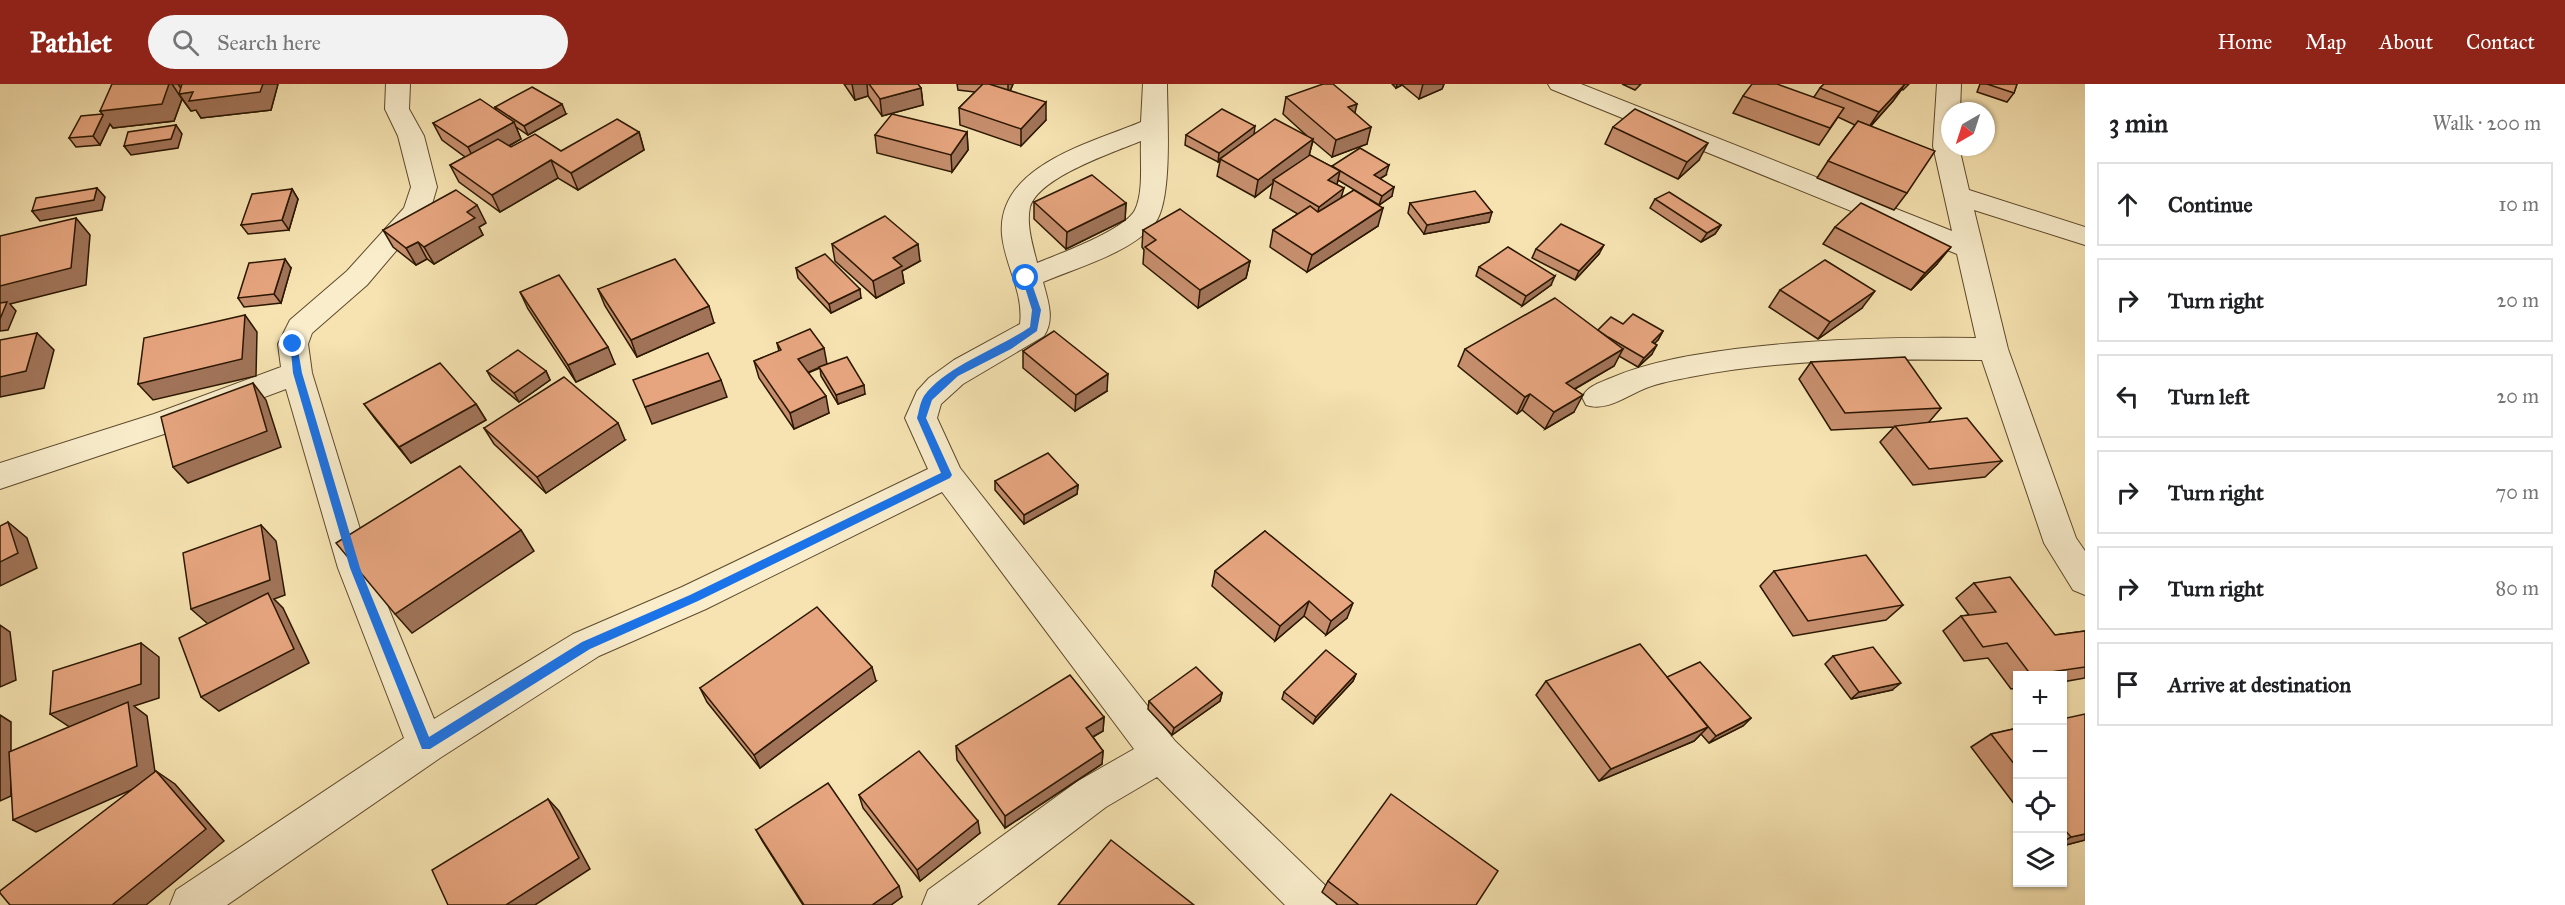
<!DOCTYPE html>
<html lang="en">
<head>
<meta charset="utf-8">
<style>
  body { margin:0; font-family:"IM FELL Great Primer",serif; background:#f2f2f2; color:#202124 }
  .controls { position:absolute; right:18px; bottom:18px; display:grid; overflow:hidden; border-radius:0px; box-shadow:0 2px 4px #0004 }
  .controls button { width:54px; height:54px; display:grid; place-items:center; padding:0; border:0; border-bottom:2px solid #e0e0e0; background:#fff; color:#202124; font:30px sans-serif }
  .compass { position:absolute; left:1941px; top:18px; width:54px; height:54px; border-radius:50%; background:#fff; box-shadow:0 2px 4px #0004; rotate:219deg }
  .stop { position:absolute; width:18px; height:18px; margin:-14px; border:4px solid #1a73e8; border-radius:50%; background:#fff }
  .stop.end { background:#1a73e8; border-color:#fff; box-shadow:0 2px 6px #0008 }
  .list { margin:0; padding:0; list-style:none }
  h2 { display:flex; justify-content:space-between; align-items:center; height:78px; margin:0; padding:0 24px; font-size:26px }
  h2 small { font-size:20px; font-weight:400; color:#757577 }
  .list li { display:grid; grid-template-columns:39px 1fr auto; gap:18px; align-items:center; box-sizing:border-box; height:84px; margin:0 12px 12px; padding:0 12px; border:2px solid #e0e0e0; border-radius:0px }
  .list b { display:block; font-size:22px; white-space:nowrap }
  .list em { font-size:20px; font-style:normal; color:#757577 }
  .icon { flex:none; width:33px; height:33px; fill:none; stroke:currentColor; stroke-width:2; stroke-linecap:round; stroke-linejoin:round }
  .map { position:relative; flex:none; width:2085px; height:821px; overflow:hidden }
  header { display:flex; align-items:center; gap:36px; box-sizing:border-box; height:84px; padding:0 30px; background:#8f2418; color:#fff }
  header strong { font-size:28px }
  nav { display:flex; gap:33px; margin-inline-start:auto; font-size:21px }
  .search { width:420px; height:54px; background:#f2f2f2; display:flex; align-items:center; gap:15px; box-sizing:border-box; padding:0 21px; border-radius:33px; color:#757577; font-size:22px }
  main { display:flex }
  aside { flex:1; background:#fff }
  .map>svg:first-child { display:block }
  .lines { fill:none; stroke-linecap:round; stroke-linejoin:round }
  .street-casing { stroke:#5e4a2c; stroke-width:2 }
  .street { fill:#f9edcc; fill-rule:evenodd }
  .wall { fill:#c68e6d; stroke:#2b1700; stroke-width:1.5 }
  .shaded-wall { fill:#a17459; stroke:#2b1700; stroke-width:1.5 }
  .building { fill:#e6a57f; stroke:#2b1700; stroke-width:1.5 }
  .route { fill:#1a73e8 }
</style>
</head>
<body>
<header>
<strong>Pathlet</strong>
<div class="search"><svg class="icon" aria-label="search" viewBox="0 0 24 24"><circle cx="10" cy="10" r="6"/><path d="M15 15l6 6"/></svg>Search here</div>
<nav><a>Home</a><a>Map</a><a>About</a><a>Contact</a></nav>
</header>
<main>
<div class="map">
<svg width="2085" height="821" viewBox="0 0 2085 821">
  <rect width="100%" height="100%" fill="#f6e3b1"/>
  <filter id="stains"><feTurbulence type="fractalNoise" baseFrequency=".00333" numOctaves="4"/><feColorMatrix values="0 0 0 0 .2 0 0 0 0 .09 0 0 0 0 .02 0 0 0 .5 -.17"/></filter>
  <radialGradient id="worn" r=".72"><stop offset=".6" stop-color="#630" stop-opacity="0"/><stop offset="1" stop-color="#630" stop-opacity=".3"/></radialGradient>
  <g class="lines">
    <defs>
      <g id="street">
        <path d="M386 0H410L409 25 424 52 437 103 430 127 367 201 312 249 308 260 312 289 372 484 434 635 573 550 682 503 928 385 905 334 917 307 929 294 954 276 1020 240C1024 208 1005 182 1002 151 996 82 1091 59 1141 38L1143 0H1167C1167 31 1173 116 1155 139 1133 168 1076 184 1043 198 1048 217 1055 235 1044 252L963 300 941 320 937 334 960 384 1175 657 1330 806 1336 821H1285L1157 693 1106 723 977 821H922L928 806 1078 697 1134 665 942 408 706 525 599 572 440 674 227 821H170L176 806 404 654 338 484 286 305 176 346 0 405V379L154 330 281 283 278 260 290 236 347 187 404 124 411 103 398 52 385 25ZM1141 57C1140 78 1144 107 1135 126 1125 146 1059 170 1037 179 1033 162 1026 141 1030 123 1039 93 1114 68 1141 57Z"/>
        <path d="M1548 0H1581L1952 147 1933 62 1937 0H1961L1960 27H1950V63H1959L1969 106 2085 143V161L1974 126 2008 265 2076 454 2085 467V511L2073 506 2044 459 1982 276C1885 275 1786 274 1690 293 1675 296 1659 299 1646 304 1626 312 1607 328 1586 321L1582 313C1588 302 1599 299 1611 294 1650 277 1692 271 1735 265 1815 255 1895 253 1976 254L1957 170 1551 5Z"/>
      </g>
    </defs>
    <use href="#street" class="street-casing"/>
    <use href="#street" class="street"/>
  </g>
  <g class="wall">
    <path d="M112 0H278L271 26 201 34 196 26 191 27 182 15 174 37 113 44 110 40 100 61 76 63 69 54 102 30Z"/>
    <path d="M844 0H918L921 4 923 21 882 32 868 12 855 16Z"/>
    <path d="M957 0H1013L1010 7 1046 36 1021 62 960 41 959 24 975 8 958 6Z"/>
    <path d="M1392 0H1444L1442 5 1419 15 1402 1 1396 4Z"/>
    <path d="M1622 0H1641L1635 6Z"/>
    <path d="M1824 0H1909L1903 6 1902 5 1893 17 1871 42 1907 109 1894 126 1817 94 1828 77 1855 41 1838 33 1819 61 1733 29 1743 12 1814 13 1820 4Z"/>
    <path d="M1980 0H2017L2014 9 2007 18 1977 8Z"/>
    <path d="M1286 13 1355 29 1367 60 1332 73 1313 57 1309 71 1332 83V82L1386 91 1380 95 1392 112 1379 121 1338 96 1337 100 1341 114 1378 142 1307 188 1270 163 1273 146 1298 130 1270 114 1273 99 1255 113 1217 92 1220 77 1218 78 1185 61 1186 51H1306L1283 30Z"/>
    <path d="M495 23 566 30 528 51 516 43 521 55 509 62 511 63 561 67 639 48 644 66 578 106 558 94 500 128 459 98 450 81 465 73 442 56 433 39 496 26Z"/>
    <path d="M1613 43 1699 76 1678 95 1605 60Z"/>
    <path d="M967 48 968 66 952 88 877 69 875 51Z"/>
    <path d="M292 105 298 115 289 146 248 150 241 141Z"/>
    <path d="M1655 115 1721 141 1715 150 1701 158 1650 124Z"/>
    <path d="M1034 118 1126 119 1125 136 1066 165 1034 135Z"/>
    <path d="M1410 119 1489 138 1424 150 1408 129Z"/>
    <path d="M486 139 479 143 483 151 434 180 427 175 416 181 393 163 383 146Z"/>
    <path d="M1835 143 1937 180 1911 206 1823 160Z"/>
    <path d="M1143 146 1250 177 1246 194 1198 224 1143 180 1144 166 1142 163Z"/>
    <path d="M832 160 920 177 902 187 904 199 876 214 835 177Z"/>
    <path d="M1536 165 1599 170 1575 196 1532 174Z"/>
    <path d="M1479 183 1551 201 1522 222 1476 192Z"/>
    <path d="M291 184 281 219 244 223 238 214Z"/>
    <path d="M796 184 861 214 831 229 798 194Z"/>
    <path d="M598 205 714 239 637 273 605 222Z"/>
    <path d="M1780 206 1862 224 1818 255 1769 223Z"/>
    <path d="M520 208 615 280 576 298 528 225Z"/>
    <path d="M1623 240 1663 247 1658 256 1654 259 1652 270 1638 283 1619 272 1614 282 1575 305 1574 328 1545 345 1522 326 1517 330 1458 282 1465 265 1598 246Z"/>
    <path d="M777 259 827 280 865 310 838 320 821 292 820 284 808 289 829 329 794 345 759 294 754 277 779 267Z"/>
    <path d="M1023 267 1107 307 1075 327 1023 284Z"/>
    <path d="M1811 278 1941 324 1929 338 2002 377 1985 393 1913 401 1880 358 1894 343 1831 346 1799 295Z"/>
    <path d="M487 287H546L550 296 519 318 492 296Z"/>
    <path d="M364 320H476L486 336 411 379 376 336Z"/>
    <path d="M484 344 625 356 546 409 494 360Z"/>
    <path d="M995 397 1078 401 1077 410 1024 440 995 406Z"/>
    <path d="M1265 447 1347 534 1326 551 1304 532 1275 557 1212 502 1215 487Z"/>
    <path d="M1774 487 1903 521 1886 536 1793 552 1760 502Z"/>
    <path d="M1974 499 2055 551 2085 547V594L2062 598V591H2018V604L2011 605 1988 574 1964 577 1943 547 1961 532 1969 531 1956 514Z"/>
    <path d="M1833 572 1892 606 1851 615 1825 580Z"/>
    <path d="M1356 590 1353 597 1313 640 1282 615 1284 608Z"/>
    <path d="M1667 593 1751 634 1743 642 1709 659 1701 650 1694 657 1599 697 1536 611 1546 597Z"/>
    <path d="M876 597 760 684 707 618 700 604Z"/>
    <path d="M1222 609 1220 617 1172 651 1148 625 1149 617Z"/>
    <path d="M1104 633 1103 647 1093 653 1103 667 1102 680 1005 744 957 676 956 662Z"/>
    <path d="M2062 635 2085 756 2062 762Z"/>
    <path d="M2018 644V725L1971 663 1991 650Z"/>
    <path d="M859 711 980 749 920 797 863 724Z"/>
    <path d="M756 746 902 813 891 821H803L763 758Z"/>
    <path d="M1328 797 1476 821H1338L1322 808Z"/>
  </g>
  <g class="shaded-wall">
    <path d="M169 0H172L182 15 174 37 113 44 110 40 100 61 93 52 103 31 100 27Z"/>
    <path d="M178 0H278L271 26 201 34 196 26 191 27 179 10 184 9Z"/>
    <path d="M852 0H867L868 12 855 16Z"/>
    <path d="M1008 0H1013L1008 12Z"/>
    <path d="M1397 0H1402V1L1396 4Z"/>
    <path d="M1423 0H1444L1442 5 1419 15Z"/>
    <path d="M1905 0 1893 17 1867 46 1879 28Z"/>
    <path d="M921 4 923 21 882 32 880 15Z"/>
    <path d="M1046 18V36L1021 62V45Z"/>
    <path d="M562 20 566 30 528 51 524 42Z"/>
    <path d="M1357 20 1353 37 1348 23Z"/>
    <path d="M514 38 521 55 476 80 468 63Z"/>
    <path d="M176 41 182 50 178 64 131 71 124 62Z"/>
    <path d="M1255 42 1254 51 1220 75V77L1218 78 1219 69Z"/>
    <path d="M1371 43 1367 60 1332 73 1336 56Z"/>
    <path d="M639 48 644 66 578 106 571 89Z"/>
    <path d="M967 48 968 66 952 88 951 71Z"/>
    <path d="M1313 55 1309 72 1273 96V99L1255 113 1258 96Z"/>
    <path d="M1708 59 1699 76 1678 95 1687 78Z"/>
    <path d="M551 76 558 94 500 128 492 111Z"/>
    <path d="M1389 81 1386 91 1371 100 1374 91Z"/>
    <path d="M1340 87 1336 105 1328 96Z"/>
    <path d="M1394 103 1392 112 1379 121 1382 112Z"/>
    <path d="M97 104 105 113 102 126 40 137 32 127Z"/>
    <path d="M1344 104 1339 121 1315 140 1319 123Z"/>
    <path d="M292 105 298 115 289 146 282 136Z"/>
    <path d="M1126 119 1125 136 1066 165 1067 148Z"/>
    <path d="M477 121 486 139 479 143 483 151 434 180 424 163 467 128Z"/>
    <path d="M1383 124 1378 142 1307 188 1312 171Z"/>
    <path d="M1492 128 1489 138 1424 150 1427 141Z"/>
    <path d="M76 134 90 151 86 201 10 220 16 227 8 246 0 247V202Z"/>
    <path d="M1721 141 1715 150 1701 158 1707 149Z"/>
    <path d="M418 158 427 175 416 181 406 164Z"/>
    <path d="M918 160 920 177 902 187 904 199 876 214 873 197 893 174Z"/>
    <path d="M1604 161 1599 170 1575 196 1579 187Z"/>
    <path d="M1951 163 1937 180 1911 206 1925 189Z"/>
    <path d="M285 175 291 184 281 219 274 210Z"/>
    <path d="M1250 177 1246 194 1198 224 1200 206Z"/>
    <path d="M1555 192 1551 201 1522 222 1526 212Z"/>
    <path d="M860 205 861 214 831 229 829 220Z"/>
    <path d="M1875 207 1862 224 1818 255 1830 238Z"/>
    <path d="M709 222 714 239 637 273 631 256Z"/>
    <path d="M245 231 257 248 256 292 153 316 138 300Z"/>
    <path d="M1663 247 1658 256 1647 267 1652 258Z"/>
    <path d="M37 249 54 266 44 304 0 313V293Z"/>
    <path d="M1657 261 1652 270 1638 283 1644 274Z"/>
    <path d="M608 263 615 280 576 298 568 281Z"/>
    <path d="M824 264 827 280 802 291 798 275Z"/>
    <path d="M1623 265 1614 282 1557 315 1566 299Z"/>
    <path d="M546 287 550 296 519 318 514 309Z"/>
    <path d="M1108 290 1107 307 1075 327 1076 311Z"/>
    <path d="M721 296 727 313 652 340 645 323Z"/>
    <path d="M253 299 266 316 281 363 188 399 173 383Z"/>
    <path d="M864 301 865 310 838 320 836 311Z"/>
    <path d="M1530 310 1522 326 1517 330 1525 313Z"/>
    <path d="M1583 311 1574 328 1545 345 1554 328Z"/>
    <path d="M826 312 829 329 794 345 790 329Z"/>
    <path d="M476 320 486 336 411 379 399 363Z"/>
    <path d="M618 339 625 356 546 409 537 393Z"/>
    <path d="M1078 401 1077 410 1024 440V431Z"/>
    <path d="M8 438 27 454 37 484 0 502V478Z"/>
    <path d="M261 441 276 457 285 511 274 515 283 524 309 579 219 627 201 613 208 540 191 525Z"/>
    <path d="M521 446 534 467 412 549 395 530Z"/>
    <path d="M1309 517 1304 532 1275 557 1280 542Z"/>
    <path d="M1353 519 1347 534 1326 551 1331 537Z"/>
    <path d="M0 541 10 548 16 596 0 603Z"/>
    <path d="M141 559 159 573V614L134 622 147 632 156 695 36 748 13 736 71 644 50 630Z"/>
    <path d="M872 583 876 597 760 684 754 671Z"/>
    <path d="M1356 590 1353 597 1313 640 1316 633Z"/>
    <path d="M1901 599 1892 606 1851 615 1859 608Z"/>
    <path d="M1222 609 1220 617 1172 651 1174 644Z"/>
    <path d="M0 631 11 638V712L0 717Z"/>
    <path d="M1104 633 1103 647 1085 657 1086 644Z"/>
    <path d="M1751 634 1743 642 1709 659 1716 652Z"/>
    <path d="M1708 643 1694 657 1599 697 1611 685Z"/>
    <path d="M1103 667 1102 680 1005 744V732Z"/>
    <path d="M156 687 175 700 224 757 146 821H112Z"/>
    <path d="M548 715 559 727 590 785 535 821H506Z"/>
    <path d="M978 737 980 749 920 797 917 786Z"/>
    <path d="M2085 750V756L2062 762V758L2071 753Z"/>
    <path d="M899 802 902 813 891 821H872Z"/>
  </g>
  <g class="building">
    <path d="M112 0H169L162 20 100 27Z"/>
    <path d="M182 0H263L260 8 189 17 193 8 179 10Z"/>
    <path d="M869 0H918L921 4 880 15Z"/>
    <path d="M983 0H989L1046 18 1021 45 959 24Z"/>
    <path d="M1323 0H1333L1357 20 1348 23 1371 43 1336 56 1286 13Z"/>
    <path d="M1752 0H1777L1844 24 1830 44 1743 12Z"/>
    <path d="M1824 0H1905L1879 28 1820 4Z"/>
    <path d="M1987 0H2017L2014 9Z"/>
    <path d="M532 3 562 20 524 42 495 23Z"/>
    <path d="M480 15 514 38 468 63 433 39Z"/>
    <path d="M1222 25 1255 42 1219 69 1186 51Z"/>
    <path d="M1635 25 1708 59 1687 78 1613 43Z"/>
    <path d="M102 30 103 31 93 52 69 54 81 32Z"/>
    <path d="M892 30 967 48 951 71 875 51Z"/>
    <path d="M617 35 639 48 571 89 551 76 492 111 450 81 498 55 511 63 535 50 561 67Z"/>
    <path d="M1275 35 1313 55 1258 96 1220 75Z"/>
    <path d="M1858 37 1935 67 1907 109 1828 77Z"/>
    <path d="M176 41 171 55 124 62 128 48Z"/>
    <path d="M1360 64 1389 81 1374 91 1394 103 1382 112 1332 82Z"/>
    <path d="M1310 71 1340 87 1328 96 1344 104 1319 123 1273 96Z"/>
    <path d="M1092 91 1126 119 1067 148 1034 118Z"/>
    <path d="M97 104 94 116 32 127 36 114Z"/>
    <path d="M292 105 282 136 241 141 252 110Z"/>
    <path d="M456 106 477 121 467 128 475 134 424 163 418 158 406 164 383 146Z"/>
    <path d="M1354 106 1383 124 1312 171 1273 146 1310 122 1318 128Z"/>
    <path d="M1475 107 1492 128 1427 141 1410 119Z"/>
    <path d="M1669 108 1721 141 1707 149 1655 115Z"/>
    <path d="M1861 119 1951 163 1925 189 1835 143Z"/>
    <path d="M1180 125 1250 177 1200 206 1145 163 1156 156 1143 146Z"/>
    <path d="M885 132 918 160 893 174 902 182 873 197 832 160Z"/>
    <path d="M76 134 71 184 0 202V152Z"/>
    <path d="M1561 140 1604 161 1579 187 1536 165Z"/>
    <path d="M1508 163 1555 192 1526 212 1479 183Z"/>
    <path d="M825 170 860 205 829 220 796 184Z"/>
    <path d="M285 175 274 210 238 214 249 179Z"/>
    <path d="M675 175 709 222 631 256 598 205Z"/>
    <path d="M1825 176 1875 207 1830 238 1780 206Z"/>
    <path d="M559 191 608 263 568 281 520 208Z"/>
    <path d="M1555 214 1623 265 1566 299 1583 311 1554 328 1530 310 1525 313 1465 265Z"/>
    <path d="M7 218 0 235V219Z"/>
    <path d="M1633 230 1663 247 1652 258 1657 261 1644 274 1608 253 1598 246 1611 233 1623 240Z"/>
    <path d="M245 231 242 275 138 300 144 254Z"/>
    <path d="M810 245 824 264 798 275 826 312 790 329 754 277 781 266 777 259Z"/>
    <path d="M1054 247 1108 290 1076 311 1023 267Z"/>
    <path d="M37 249 26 287 0 293V256Z"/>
    <path d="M518 266 546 287 514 309 487 287Z"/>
    <path d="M708 269 721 296 645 323 633 296Z"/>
    <path d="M847 273 864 301 836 311 819 283Z"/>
    <path d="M1905 273 1941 324 1845 329 1811 278Z"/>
    <path d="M440 279 476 320 399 363 364 320Z"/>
    <path d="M564 293 618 339 537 393 484 344Z"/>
    <path d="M253 299 267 347 173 383 161 333Z"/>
    <path d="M1967 334 2002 377 1929 385 1895 342Z"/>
    <path d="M1048 369 1078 401 1024 431 995 397Z"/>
    <path d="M460 382 521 446 395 530 336 459Z"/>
    <path d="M8 438 18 469 0 478V442Z"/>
    <path d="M261 441 270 496 191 525 183 469Z"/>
    <path d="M1265 447 1353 519 1331 537 1309 517 1280 542 1215 487Z"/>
    <path d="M1866 471 1903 521 1808 537 1774 487Z"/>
    <path d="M2010 493 2055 551 2085 547V583L2031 591 2007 559 1983 563 1961 532 1996 528 1974 499Z"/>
    <path d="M268 509 294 565 201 613 179 554Z"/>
    <path d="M817 523 872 583 754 671 700 604Z"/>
    <path d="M141 559V600L50 630 53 587Z"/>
    <path d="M1640 560 1708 643 1611 685 1546 597Z"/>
    <path d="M1873 563 1901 599 1859 608 1833 572Z"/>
    <path d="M1326 566 1356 590 1316 633 1284 608Z"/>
    <path d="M1700 578 1751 634 1716 652 1667 593Z"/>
    <path d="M1196 583 1222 609 1174 644 1149 617Z"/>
    <path d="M1070 591 1104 633 1086 644 1103 667 1005 732 956 662Z"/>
    <path d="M128 618 137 682 13 736 9 668Z"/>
    <path d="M2085 630V750L2071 753 2062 743V635Z"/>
    <path d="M2018 644V685L1991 650Z"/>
    <path d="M919 667 978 737 917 786 859 711Z"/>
    <path d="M156 687 206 745 112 821H10L0 809V807Z"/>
    <path d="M828 699 899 802 872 821H804L756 746Z"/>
    <path d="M1391 710 1498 787 1476 821H1359L1328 797Z"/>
    <path d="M548 715 579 774 506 821H448L432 786Z"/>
    <path d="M1111 756 1194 821H1058Z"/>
  </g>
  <path class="route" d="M1026 191 1030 194 1041 226 1037 247 1011 265 958 292 932 316 926 334 952 391 950 394 698 517 590 565 430 665H422L350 484 293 289 290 257 297 260 302 289 360 484 429 653 582 558 690 511 941 389 917 334C919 328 920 318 924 312 946 282 998 265 1030 243L1032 226 1022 194Z"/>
  <rect width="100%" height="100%" filter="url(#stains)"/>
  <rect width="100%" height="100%" fill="url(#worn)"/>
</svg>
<div class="controls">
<button>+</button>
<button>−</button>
<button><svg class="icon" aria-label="locate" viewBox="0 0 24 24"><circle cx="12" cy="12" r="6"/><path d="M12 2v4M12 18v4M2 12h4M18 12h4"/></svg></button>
<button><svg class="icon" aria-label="layers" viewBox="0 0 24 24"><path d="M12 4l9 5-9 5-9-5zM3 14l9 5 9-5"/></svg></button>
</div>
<svg class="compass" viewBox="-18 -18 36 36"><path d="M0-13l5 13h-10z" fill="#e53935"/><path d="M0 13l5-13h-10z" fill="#757577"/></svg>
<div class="stop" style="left:1026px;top:194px"></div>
<div class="stop end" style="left:293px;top:260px"></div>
</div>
<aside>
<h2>3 min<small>Walk · 200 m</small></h2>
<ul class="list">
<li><svg class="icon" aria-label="ahead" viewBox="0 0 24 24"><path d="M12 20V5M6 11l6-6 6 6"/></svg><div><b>Continue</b></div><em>10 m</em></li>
<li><svg class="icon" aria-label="right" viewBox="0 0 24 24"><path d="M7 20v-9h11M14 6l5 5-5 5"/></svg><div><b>Turn right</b></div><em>20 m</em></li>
<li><svg class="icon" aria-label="left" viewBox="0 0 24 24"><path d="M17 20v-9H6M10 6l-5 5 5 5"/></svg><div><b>Turn left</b></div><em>20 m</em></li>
<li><svg class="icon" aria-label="right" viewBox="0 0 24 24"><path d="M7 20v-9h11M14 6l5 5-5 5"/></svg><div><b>Turn right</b></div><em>70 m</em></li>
<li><svg class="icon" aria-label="right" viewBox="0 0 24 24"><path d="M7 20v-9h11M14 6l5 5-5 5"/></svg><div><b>Turn right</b></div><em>80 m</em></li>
<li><svg class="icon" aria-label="arrive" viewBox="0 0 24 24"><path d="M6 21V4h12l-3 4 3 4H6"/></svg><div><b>Arrive at destination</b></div></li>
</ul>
</aside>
</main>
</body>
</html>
